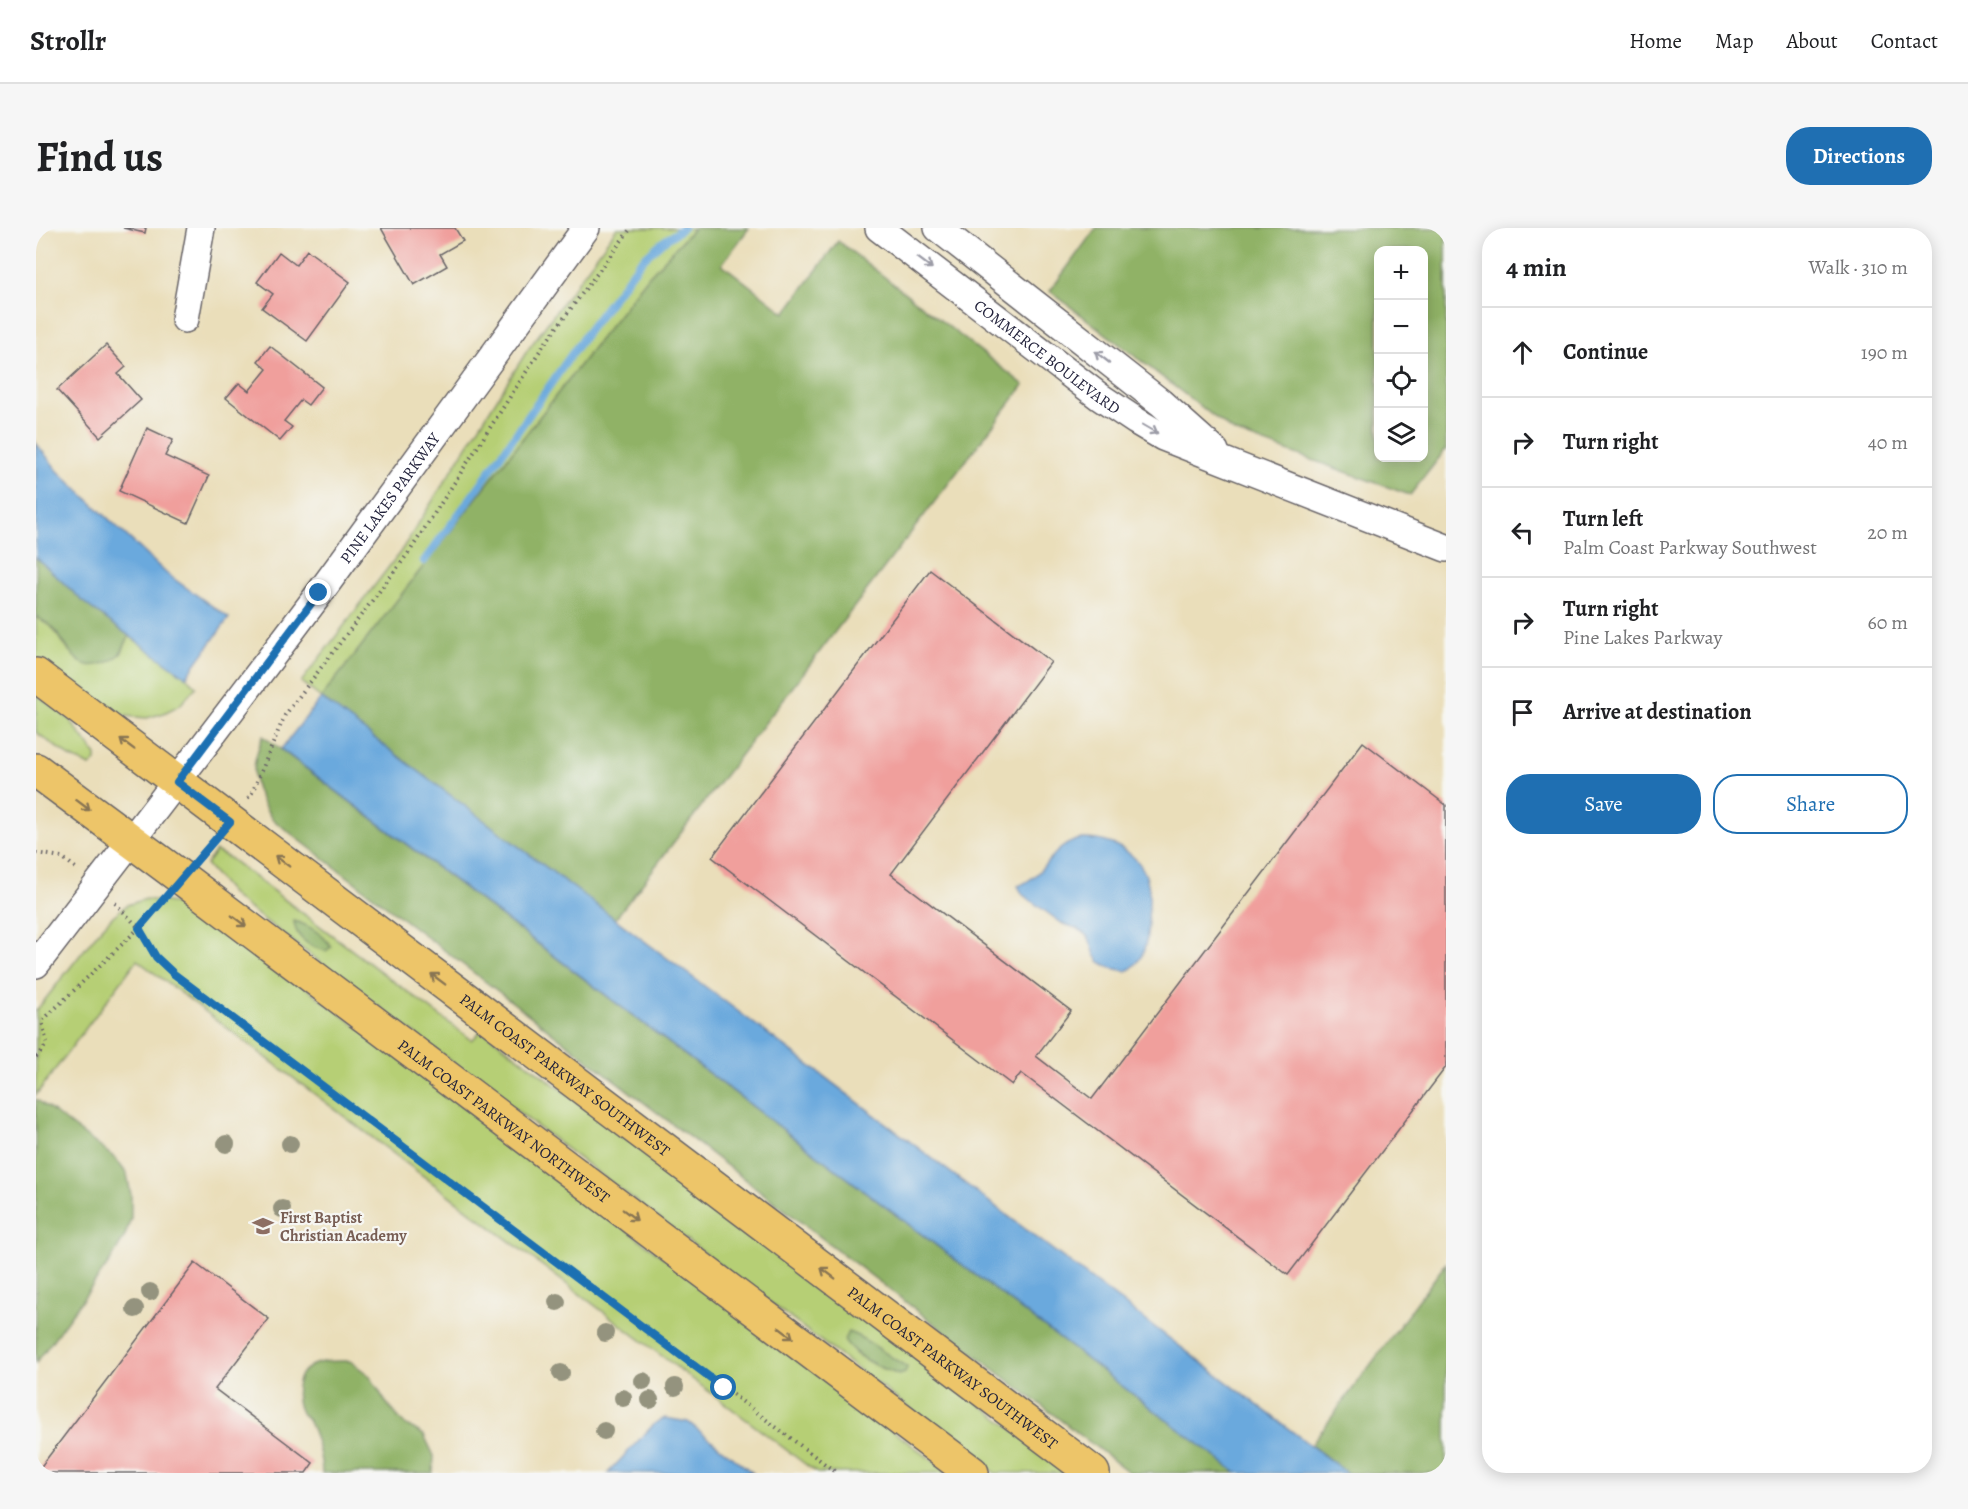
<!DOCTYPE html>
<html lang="en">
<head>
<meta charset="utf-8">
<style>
  body { margin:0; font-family:Alegreya,serif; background:#f6f6f6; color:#202124 }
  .controls { position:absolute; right:18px; top:18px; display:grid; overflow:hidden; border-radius:12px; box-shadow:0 3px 15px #0003 }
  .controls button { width:54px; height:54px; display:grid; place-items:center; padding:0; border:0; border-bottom:2px solid #e0e0e0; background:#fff; color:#202124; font:30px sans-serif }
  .stop { position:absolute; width:18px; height:18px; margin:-14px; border:4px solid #1f6fb2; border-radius:50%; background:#fff }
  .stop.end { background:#1f6fb2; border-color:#fff; box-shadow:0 2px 6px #0008 }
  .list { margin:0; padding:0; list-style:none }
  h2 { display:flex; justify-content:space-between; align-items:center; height:78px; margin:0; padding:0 24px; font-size:26px }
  h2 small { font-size:20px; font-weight:400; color:#757577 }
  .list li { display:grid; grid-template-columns:39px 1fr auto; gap:18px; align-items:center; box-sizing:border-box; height:90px; padding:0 24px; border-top:2px solid #e0e0e0 }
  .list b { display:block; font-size:22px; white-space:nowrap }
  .list p { margin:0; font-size:20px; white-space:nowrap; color:#757577 }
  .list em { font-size:20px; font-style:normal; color:#757577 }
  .actions { display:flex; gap:12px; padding:18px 24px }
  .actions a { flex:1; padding:14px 0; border:2px solid #1f6fb2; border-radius:24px; text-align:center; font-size:21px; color:#1f6fb2 }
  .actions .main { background:#1f6fb2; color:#fff }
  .icon { flex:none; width:33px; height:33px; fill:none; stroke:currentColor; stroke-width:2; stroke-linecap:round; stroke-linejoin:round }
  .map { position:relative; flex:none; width:1410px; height:1245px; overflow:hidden; border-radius:24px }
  header { display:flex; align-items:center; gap:36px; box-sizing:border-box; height:84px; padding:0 30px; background:#fff; border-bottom:2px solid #e0e0e0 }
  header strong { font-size:28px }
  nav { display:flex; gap:33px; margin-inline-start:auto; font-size:21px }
  .intro { display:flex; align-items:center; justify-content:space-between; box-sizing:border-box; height:144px; padding:0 36px }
  h1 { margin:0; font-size:42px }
  .button { padding:15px 27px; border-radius:24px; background:#1f6fb2; color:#fff; font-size:21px; font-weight:700 }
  main { display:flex; gap:36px; padding:0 36px }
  aside { flex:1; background:#fff; border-radius:24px; box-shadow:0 3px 15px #0003 }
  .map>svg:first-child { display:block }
  .green { fill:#b6cf74; stroke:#6c7858; stroke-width:1.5; fill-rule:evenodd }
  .forest { fill:#90b266; stroke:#596a50; stroke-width:1.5; fill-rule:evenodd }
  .water { fill:#6aa9dd; stroke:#46668c; stroke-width:1.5 }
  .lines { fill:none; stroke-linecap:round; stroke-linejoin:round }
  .stream { stroke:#6aa9dd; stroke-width:8 }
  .building { fill:#f09f9c }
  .minor-casing { stroke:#686467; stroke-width:30 }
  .major-casing { stroke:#686467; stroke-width:36 }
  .path { stroke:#686467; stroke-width:4; stroke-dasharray:1.5 4.5; stroke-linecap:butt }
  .minor { stroke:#fff; stroke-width:27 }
  .major { stroke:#edc569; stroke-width:33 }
  .tree { fill:#94937e }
  .oneway { stroke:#9c9ca7 }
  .oneway2 { stroke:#887452 }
  .route { stroke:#1f6fb2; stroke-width:8 }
  .labels { text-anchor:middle; stroke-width:4.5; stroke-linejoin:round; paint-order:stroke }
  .street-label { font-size:16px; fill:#22223b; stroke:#f6f6f2 }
  .education-label { font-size:16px; font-weight:bold; fill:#785e54; stroke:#f6f6f2; text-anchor:start }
</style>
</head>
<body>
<header>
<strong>Strollr</strong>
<nav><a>Home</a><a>Map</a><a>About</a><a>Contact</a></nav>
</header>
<div class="intro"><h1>Find us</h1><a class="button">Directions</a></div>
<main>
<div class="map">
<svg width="1410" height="1245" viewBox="0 0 1410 1245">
  <rect width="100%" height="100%" fill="#f6f6f2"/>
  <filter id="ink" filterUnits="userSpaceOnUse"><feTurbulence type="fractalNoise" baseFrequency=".0167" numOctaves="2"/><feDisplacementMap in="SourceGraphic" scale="12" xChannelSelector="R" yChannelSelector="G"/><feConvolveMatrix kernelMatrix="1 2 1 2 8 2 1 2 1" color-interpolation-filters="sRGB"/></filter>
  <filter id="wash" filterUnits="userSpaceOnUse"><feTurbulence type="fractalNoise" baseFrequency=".008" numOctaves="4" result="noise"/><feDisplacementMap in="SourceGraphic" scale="24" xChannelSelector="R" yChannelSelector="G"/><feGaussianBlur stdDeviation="1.35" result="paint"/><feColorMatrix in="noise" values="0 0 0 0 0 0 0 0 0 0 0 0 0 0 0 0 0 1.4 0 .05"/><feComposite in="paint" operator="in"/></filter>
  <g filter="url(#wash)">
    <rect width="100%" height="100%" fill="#eadeba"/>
    <g class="green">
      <path d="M581 0H658L613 48 285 470 265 454 365 323 491 123Z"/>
      <path d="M0 389 15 398 33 423 85 426 93 408 150 449 160 459 144 477 128 485 111 490 88 488 69 482 0 430Z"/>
      <path d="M0 466 33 491 60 527V533L54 538 34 529 0 504Z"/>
      <path d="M180 623 193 630 436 812 446 802 1035 1245H959L198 669 170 636ZM818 1125 849 1126 870 1139 869 1145 863 1147 837 1136Z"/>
      <path d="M110 671 144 676 160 689 167 682 913 1245H781L101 732 0 867V783L63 703 77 688 91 677Z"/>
    </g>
    <g class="forest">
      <path d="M658 0H713L686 36 749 85 802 13 988 157 579 691 285 470 613 48Z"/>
      <path d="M1060 0H1410V221L1374 267 1198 204 1014 63ZM1342 22H1388V230H1342Z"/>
      <path d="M0 329 51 377 93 408C87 421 84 431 69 435 38 446 34 418 16 399 12 395 5 392 0 389Z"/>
      <path d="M227 508 1201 1245H1094L236 591C216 559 212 543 227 508Z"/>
      <path d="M258 693C272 697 288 706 295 719L290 723C274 719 259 711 258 693Z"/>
      <path d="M0 871 79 930 91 946 95 967V990L89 1008 75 1032 0 1135Z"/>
      <path d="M1410 1035V1245H1311L1275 1217Z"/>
      <path d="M812 1104C831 1110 852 1128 871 1139L869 1145 863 1147C840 1137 824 1133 808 1112Z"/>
      <path d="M314 1133 334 1148 349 1173 367 1195 388 1207 398 1228 397 1245H286C286 1231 280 1209 274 1196 272 1191 267 1189 265 1185 258 1171 258 1147 273 1139 284 1132 302 1133 314 1133Z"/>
    </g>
    <g class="water">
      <path d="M0 215 22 243 131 346 193 390 150 449 51 377 0 329Z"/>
      <path d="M285 470 703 784 1311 1245H1201L245 521Z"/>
      <path d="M1047 611C1079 611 1110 628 1113 662 1114 673 1112 684 1112 695 1111 714 1109 733 1091 743L1075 740 1064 734 1059 727 1053 710 1047 704 1040 700 1027 696 987 667 982 658C1010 648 1015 615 1047 611Z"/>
      <path d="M629 1190 652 1194 717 1245H572L618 1196Z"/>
    </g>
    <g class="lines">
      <path class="stream" d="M388 333 442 260 549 107 605 33 625 15 647 0"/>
    </g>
    <g id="blocks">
      <g class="building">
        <path d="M87 0H110L109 5Z"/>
        <path d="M345 0H419L427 13 404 26 411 38 378 57Z"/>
        <path d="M271 22 314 54 271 113 226 80 237 66 221 54 243 24 260 37Z"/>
        <path d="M70 117 90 139 82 146 105 172 64 209 21 162Z"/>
        <path d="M234 118 286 159 272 177 265 172 248 193 256 199 244 213 190 170 203 155 213 163 231 141 222 133Z"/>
        <path d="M111 200 137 212 129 228 173 248 152 295 83 263Z"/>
        <path d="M894 342 1015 434 855 646 1035 783 1000 828 1056 871 1327 514 1410 577V839L1252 1047 985 845 976 857 676 629Z"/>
        <path d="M159 1035 233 1091 179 1161 277 1235 270 1245H0Z"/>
      </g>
    </g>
  </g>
  <g filter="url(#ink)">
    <use href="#blocks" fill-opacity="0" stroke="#686467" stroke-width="1.5"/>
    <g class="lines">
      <defs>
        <g id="minor">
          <path id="s1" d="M843 0 1064 169 1100 193 1127 209 1410 320"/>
          <path d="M902 0 1124 174 1179 223"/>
          <path d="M149 91 165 0"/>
          <path id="s2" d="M0 736C95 613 190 490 283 366 373 244 461 122 550 0"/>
        </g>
        <g id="major">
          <path id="s3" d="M0 447 1057 1245"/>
          <path id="s4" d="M0 542 147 651 936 1245"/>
        </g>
      </defs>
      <use href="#minor" class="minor-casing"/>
      <use href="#major" class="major-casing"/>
      <g class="path">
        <path d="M212 570 216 565 249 487 374 323 507 118 595 0"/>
        <path d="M0 625 26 629 42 642"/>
        <path d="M165 629 176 616"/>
        <path d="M79 675 103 700 120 729 138 746 801 1245"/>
        <path d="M0 829 11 816 6 793 103 700 129 671"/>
      </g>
      <use href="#minor" class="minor"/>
      <use href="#major" class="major"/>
    </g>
    <g class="tree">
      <circle cx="190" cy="916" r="9"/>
      <circle cx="254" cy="916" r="9"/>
      <circle cx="246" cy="981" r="9"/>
      <circle cx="114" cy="1064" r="9"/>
      <circle cx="521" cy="1074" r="9"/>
      <circle cx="99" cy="1081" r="9"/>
      <circle cx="569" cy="1105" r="9"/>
      <circle cx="525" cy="1145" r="9"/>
      <circle cx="607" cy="1153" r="9"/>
      <circle cx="639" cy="1159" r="9"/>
      <circle cx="587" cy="1170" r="9"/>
      <circle cx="614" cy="1172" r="9"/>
      <circle cx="568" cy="1203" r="9"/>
    </g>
    <defs><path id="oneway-shaft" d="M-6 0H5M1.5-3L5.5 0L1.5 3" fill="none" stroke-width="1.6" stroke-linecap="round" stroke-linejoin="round" transform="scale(1.5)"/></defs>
    <g class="oneway">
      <use href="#oneway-shaft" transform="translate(889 35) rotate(37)"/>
      <use href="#oneway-shaft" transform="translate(1066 129) rotate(-142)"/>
      <use href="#oneway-shaft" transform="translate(1114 201) rotate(30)"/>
    </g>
    <g class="oneway2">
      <use href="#oneway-shaft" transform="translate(91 516) rotate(-143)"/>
      <use href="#oneway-shaft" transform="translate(47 577) rotate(37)"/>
      <use href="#oneway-shaft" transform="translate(246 633) rotate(-143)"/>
      <use href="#oneway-shaft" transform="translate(203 693) rotate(37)"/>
      <use href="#oneway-shaft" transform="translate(402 751) rotate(-143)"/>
      <use href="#oneway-shaft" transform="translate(594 987) rotate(37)"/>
      <use href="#oneway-shaft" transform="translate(792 1045) rotate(-143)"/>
      <use href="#oneway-shaft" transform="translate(750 1105) rotate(37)"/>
    </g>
  </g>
  <g class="lines" filter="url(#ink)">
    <path class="route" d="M283 365 141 554 194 594 103 700 120 729 138 746 688 1160"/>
  </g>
  <defs>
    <symbol id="school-bare" viewBox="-9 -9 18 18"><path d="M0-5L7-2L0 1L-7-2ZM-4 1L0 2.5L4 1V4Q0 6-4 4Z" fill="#8d6e63" stroke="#f6f6f2" stroke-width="2.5" paint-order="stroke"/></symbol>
  </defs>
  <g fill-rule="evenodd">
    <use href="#school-bare" x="212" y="983" width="30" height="30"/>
  </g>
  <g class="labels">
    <g class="street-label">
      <text dy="6" stroke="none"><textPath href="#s1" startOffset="212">COMMERCE BOULEVARD</textPath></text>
      <text dy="6" stroke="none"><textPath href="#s2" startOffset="585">PINE LAKES PARKWAY</textPath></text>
      <text dy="6" stroke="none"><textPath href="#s3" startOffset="663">PALM COAST PARKWAY SOUTHWEST</textPath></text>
      <text dy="6" stroke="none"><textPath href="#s4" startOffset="585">PALM COAST PARKWAY NORTHWEST</textPath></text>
      <text dy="6" stroke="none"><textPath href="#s3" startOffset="1149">PALM COAST PARKWAY SOUTHWEST</textPath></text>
    </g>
    <g class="education-label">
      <text x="244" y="995">First Baptist<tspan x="244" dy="18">Christian Academy</tspan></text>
    </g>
  </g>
</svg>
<div class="controls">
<button>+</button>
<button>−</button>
<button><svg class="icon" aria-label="locate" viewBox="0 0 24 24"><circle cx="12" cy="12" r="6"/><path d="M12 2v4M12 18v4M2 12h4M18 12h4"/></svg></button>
<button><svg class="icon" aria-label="layers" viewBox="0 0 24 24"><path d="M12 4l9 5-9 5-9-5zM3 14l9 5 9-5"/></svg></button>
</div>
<div class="stop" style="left:688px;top:1160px"></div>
<div class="stop end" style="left:283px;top:365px"></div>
</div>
<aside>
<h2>4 min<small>Walk · 310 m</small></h2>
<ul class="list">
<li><svg class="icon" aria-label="ahead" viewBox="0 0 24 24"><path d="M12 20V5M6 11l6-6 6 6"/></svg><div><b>Continue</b></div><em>190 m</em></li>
<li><svg class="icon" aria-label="right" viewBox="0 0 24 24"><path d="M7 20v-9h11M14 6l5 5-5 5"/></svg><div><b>Turn right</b></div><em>40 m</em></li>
<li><svg class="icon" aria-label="left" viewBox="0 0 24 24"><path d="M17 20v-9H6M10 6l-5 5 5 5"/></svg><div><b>Turn left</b><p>Palm Coast Parkway Southwest</p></div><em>20 m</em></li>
<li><svg class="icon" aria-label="right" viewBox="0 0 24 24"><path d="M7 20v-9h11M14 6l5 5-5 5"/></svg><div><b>Turn right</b><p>Pine Lakes Parkway</p></div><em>60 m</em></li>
<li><svg class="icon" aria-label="arrive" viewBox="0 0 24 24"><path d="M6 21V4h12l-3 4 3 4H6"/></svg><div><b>Arrive at destination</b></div></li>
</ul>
<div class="actions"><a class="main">Save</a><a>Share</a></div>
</aside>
</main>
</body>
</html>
